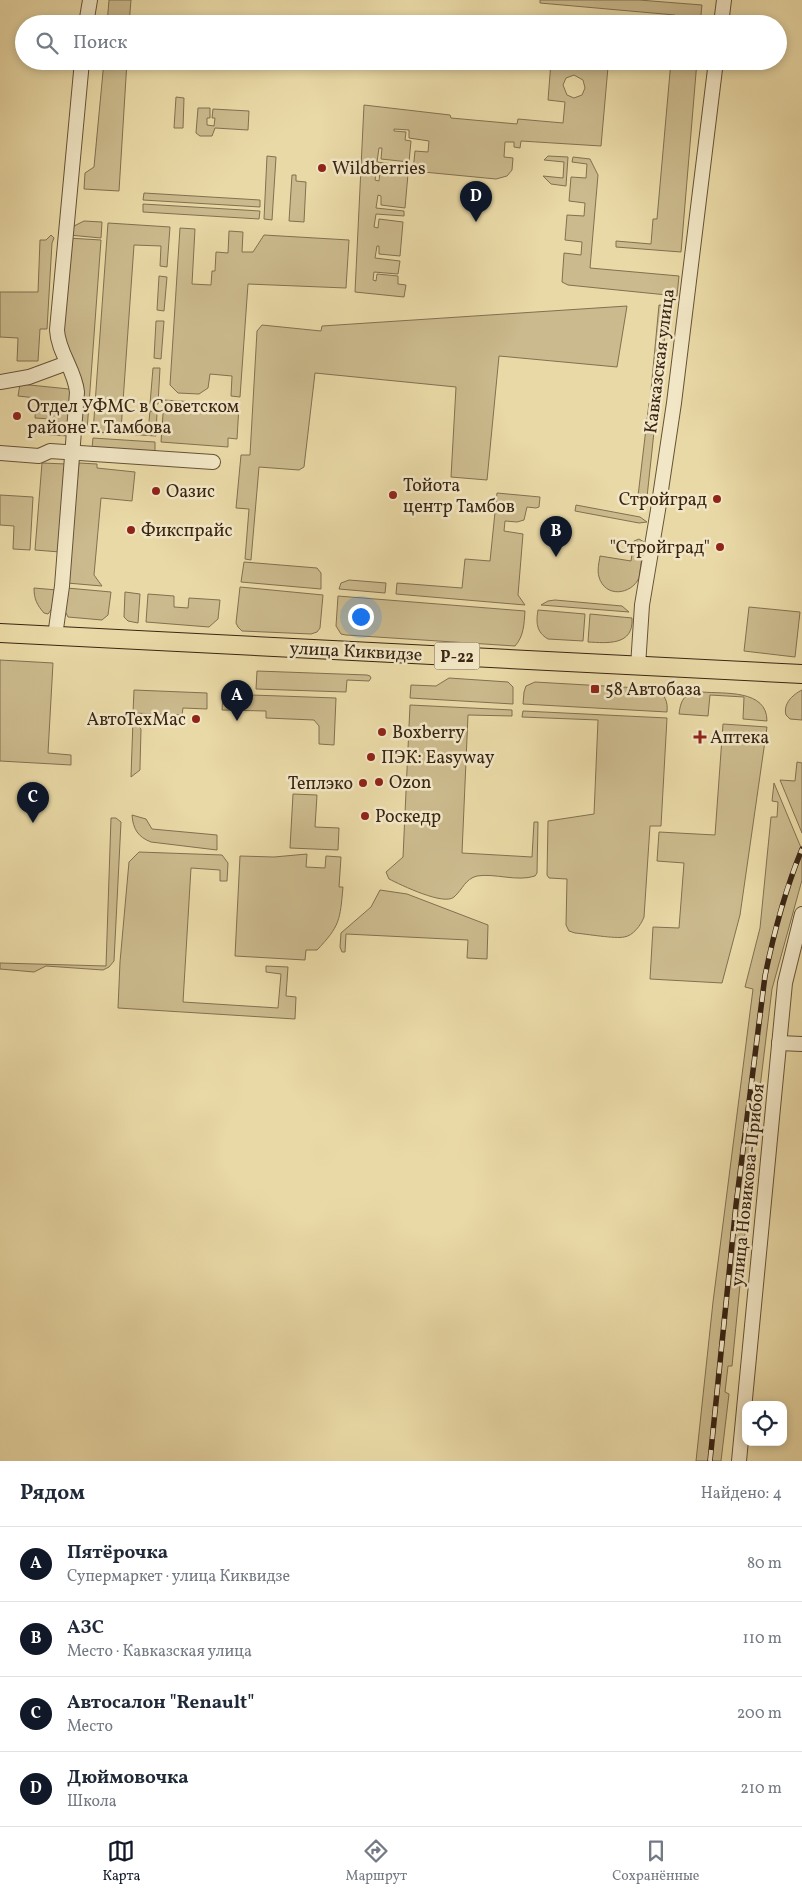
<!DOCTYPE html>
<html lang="ru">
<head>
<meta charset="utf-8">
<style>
  body { margin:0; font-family:Vollkorn,serif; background:#f2f2f3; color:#1f2937 }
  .controls { position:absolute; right:15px; bottom:15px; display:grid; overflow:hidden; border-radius:10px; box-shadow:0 2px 8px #0003 }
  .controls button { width:45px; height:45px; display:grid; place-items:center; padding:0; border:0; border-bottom:1px solid #e0e1e3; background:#fff; color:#1f2937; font:25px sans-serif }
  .you { position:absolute; left:360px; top:616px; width:18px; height:18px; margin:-12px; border:4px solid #fff; border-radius:50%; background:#1a73e8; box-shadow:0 0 0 8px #1a73e833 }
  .badge { display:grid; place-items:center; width:32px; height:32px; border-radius:50%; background:#111827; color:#fff; font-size:16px; font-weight:700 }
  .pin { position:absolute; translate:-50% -41px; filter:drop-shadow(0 1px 2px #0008) }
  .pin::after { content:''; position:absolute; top:26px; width:18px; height:15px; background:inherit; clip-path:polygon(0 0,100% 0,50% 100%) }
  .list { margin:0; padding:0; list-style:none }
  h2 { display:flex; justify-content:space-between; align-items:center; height:65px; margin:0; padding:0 20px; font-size:21px }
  h2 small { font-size:16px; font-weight:400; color:#747a83 }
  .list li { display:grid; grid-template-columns:32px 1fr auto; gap:15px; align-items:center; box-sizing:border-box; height:75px; padding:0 20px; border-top:1px solid #e0e1e3 }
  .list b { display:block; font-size:19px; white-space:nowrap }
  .list p { margin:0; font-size:16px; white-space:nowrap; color:#747a83 }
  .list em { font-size:16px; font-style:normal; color:#747a83 }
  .icon { flex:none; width:28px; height:28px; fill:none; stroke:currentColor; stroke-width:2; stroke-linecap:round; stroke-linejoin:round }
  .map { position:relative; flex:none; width:802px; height:1461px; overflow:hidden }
  .search { position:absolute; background:#fff; box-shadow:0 2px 8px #0003; left:15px; right:15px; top:15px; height:55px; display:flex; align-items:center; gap:12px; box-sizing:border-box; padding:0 18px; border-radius:28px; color:#747a83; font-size:19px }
  .sheet { height:365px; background:#fff }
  nav { display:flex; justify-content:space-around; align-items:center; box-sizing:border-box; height:70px; border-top:1px solid #e0e1e3; background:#fff; font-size:14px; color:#747a83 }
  nav a { display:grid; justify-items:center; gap:2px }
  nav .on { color:#111827 }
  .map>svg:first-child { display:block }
  .green { fill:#cbba8d; stroke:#827050; fill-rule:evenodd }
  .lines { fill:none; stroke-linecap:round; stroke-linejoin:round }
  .minor-casing { stroke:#665238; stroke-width:16 }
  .major-casing { stroke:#3a2514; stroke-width:20 }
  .minor { stroke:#f1e6c5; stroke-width:14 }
  .major { stroke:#e9d9a6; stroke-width:18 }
  .rail-casing { stroke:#3a2514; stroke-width:5.5 }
  .rail { stroke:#f1e6c5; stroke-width:4; stroke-dasharray:11; stroke-linecap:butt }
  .poi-dot { fill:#8f2418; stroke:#f1e6c5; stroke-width:2 }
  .labels { text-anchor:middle; stroke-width:5; stroke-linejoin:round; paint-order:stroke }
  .shield { fill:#f1e6c5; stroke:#715f49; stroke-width:1 }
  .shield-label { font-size:16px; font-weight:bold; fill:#3a2514 }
  .poi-label { font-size:18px; fill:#3a2514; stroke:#f1e6c5; text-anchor:start }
  .street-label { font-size:18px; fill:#3a2514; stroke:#f1e6c5 }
</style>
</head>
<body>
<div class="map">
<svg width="802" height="1461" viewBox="0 0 802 1461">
  <rect width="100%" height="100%" fill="#e9d9a6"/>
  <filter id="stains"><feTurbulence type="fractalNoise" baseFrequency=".004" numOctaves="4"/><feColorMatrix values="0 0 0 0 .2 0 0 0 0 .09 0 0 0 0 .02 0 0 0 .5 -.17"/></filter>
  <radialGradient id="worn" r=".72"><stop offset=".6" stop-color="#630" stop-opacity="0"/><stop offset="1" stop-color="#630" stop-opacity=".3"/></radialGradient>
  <g class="green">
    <path d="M109 0H131L129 24H107Z"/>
    <path d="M540 0H639L702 5 700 24H674L675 15 540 3Z"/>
    <path d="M104 61H127L119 191 84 189 85 173 94 167Z"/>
    <path d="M671 61H697L681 252 616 247V241L651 244 653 219H657Z"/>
    <path d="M551 62 608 67 601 146 521 141 520 148 514 147V142H505L504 157 513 158 512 170 507 176 496 179 413 171 415 151 428 152 429 141 409 138V130L394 129V131L406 132 405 140 411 141 409 162 381 159 382 148H379L377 162 409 166 408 170 377 167 375 180 379 181 380 172 408 174 405 208 381 205V196L378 195 376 208 404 211V216L376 214 374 227 378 228 379 219 403 222 400 256 379 254V246H377L375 258 400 261 398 274 374 272 373 280 376 281 377 274 398 276V284L406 285 404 297 355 292 364 105 450 115 451 118 517 124 518 119 563 123 565 102 548 100ZM574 75 583 80 585 88 582 95 574 98 567 95 563 85 566 78Z"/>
    <path d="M176 97 184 98 183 128H174Z"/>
    <path d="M198 108H210V118H207V125L214 126 215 118H212L213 109 249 111 248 130 215 128 212 136H200L196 133Z"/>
    <path d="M267 156 276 157 272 220 264 219Z"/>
    <path d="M548 156 568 157 566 186 551 184 543 176 563 178 564 162 544 160Z"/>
    <path d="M573 157 590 159 598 175 590 268 679 276 677 296 568 285 562 282 564 253 581 255 582 242 565 240 567 215 584 216 585 203 569 201 571 177 586 178 587 164 572 162Z"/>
    <path d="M292 175H296V181L306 182 304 222 289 221Z"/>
    <path d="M144 193 260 200V207L143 200Z"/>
    <path d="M143 204 260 211 259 219 143 212Z"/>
    <path d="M84 221 102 222 101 238 69 235 74 226Z"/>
    <path d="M108 223 170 227 167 267 160 266 161 246 134 245 121 430 148 432 150 411 157 412 156 436 93 432Z"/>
    <path d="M180 228 195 229 192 284 211 285 212 271H215L216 252 228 253 229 231 243 232 242 252H253L264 235 349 240 346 288 248 284 240 397 231 396 232 376 210 374 208 388 199 394 178 393 170 385Z"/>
    <path d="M51 235 54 238 52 243 47 329H40L38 361H17L18 338 0 337V292H38L40 240H46Z"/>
    <path d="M68 238 101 240 87 431H80L83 384 62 335Z"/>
    <path d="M159 276 167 277 164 311 157 310Z"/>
    <path d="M659 305 668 306 659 391 651 390Z"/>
    <path d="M627 306 617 367 499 356 487 480 451 477 456 387 315 373 304 467 299 470 259 467 251 560 245 559 249 509 236 508 241 455H250L257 331 262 325 321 331 322 326Z"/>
    <path d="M156 321H164L161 359 154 358Z"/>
    <path d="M153 368H160L158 404H150Z"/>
    <path d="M20 384 69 389 71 391 70 436 49 435 50 419 35 418 36 398 18 396Z"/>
    <path d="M164 400 239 405 237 439 228 438V447L161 442Z"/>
    <path d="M649 403 657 404 647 497 638 496Z"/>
    <path d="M93 438 155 442V452L92 448Z"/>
    <path d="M42 463 66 464 60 552 35 550Z"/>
    <path d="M79 463 97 464V468L135 472 132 501 101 498 94 575 102 586 67 583Z"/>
    <path d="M497 493 540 497 539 507 536 508 527 507 524 520 517 522 505 521 504 531 523 534 518 595 525 605 396 594 397 583 462 588 465 559 490 561Z"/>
    <path d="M0 495 33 497 30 550 13 549 14 526 0 525Z"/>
    <path d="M576 505 640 517 647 522 639 523 575 511Z"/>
    <path d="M639 539 644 542 639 578C631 595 605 598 599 577 597 570 599 563 600 556L631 561 634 541Z"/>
    <path d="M244 562 317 568 321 573V589L241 582Z"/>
    <path d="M349 580 386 583 385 593 339 589 341 583Z"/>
    <path d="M240 587 323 595 320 628 317 632 311 634 242 631 238 627 236 623Z"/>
    <path d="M34 588 57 590 53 607 48 614 44 613C37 605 34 599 34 588Z"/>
    <path d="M67 588 111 592 108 615 102 620 68 617 65 611Z"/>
    <path d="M125 592 140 594 138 623 128 621 124 617Z"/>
    <path d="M148 594 174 596V607L188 608 189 598 220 600 218 619 209 627 146 622Z"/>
    <path d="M338 596 525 611C524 624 524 636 515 646L346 635 341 634 336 626Z"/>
    <path d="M555 600 622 606 629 612 541 605 548 601Z"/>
    <path d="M749 607 800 612 795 657 744 651Z"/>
    <path d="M538 610 585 614 583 641 548 639C536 632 536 622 538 610Z"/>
    <path d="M590 614 632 618C634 646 607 643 588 642Z"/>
    <path d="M0 660 53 663 48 753 71 755V765L0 761Z"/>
    <path d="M257 671 367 675 370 676 371 678 369 681 347 680 346 692 256 689Z"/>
    <path d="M449 678 508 682 513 687V704L410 698 411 685 436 686Z"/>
    <path d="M535 682 656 689C665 695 668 701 667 712L523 704 524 692 526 686Z"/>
    <path d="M134 690 207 693V709L183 708 182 715 133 713Z"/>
    <path d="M802 690V720L790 719 786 715C783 704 792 695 802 690Z"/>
    <path d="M702 692C724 694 767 689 767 721L743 719 744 697 710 695 708 716 679 714C681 698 685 693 702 692Z"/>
    <path d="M223 694 336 698 334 745 319 744V726L314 720 266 718V711L222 710Z"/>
    <path d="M410 705 512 710V716L468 715 462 853 532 857 534 822H538L537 873 535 876C517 882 495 873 477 876 465 879 463 889 454 897 444 906 401 885 389 879L386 872 403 857Z"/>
    <path d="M523 711 667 718 661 826H650L644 917C641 925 633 936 624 937 616 939 586 934 575 933L569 931 566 925 567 879 549 878 547 875 548 821 594 814 598 720 522 717Z"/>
    <path d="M133 720 141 729 140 767V770L131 777Z"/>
    <path d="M723 724 767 727 740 915 722 983 650 979 653 927 679 928 684 863 657 861 659 832 715 835Z"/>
    <path d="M797 762 802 763V833L780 780 795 781Z"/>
    <path d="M774 783 802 850V880L772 989 757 1112 732 1366H728L725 1392 729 1394 721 1461H696L713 1302 753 989 745 987 760 928 771 817H777L778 802 772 801Z"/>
    <path d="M293 794 317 795 315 827 339 828 338 850 290 848Z"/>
    <path d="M132 815 146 819 152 829 217 835V850L151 842C138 837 133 829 132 815Z"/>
    <path d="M111 818H116L121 822 114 961 109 967 103 970 46 966 34 972 0 969V963L106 966Z"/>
    <path d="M139 852 222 855 228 863 227 881H220V870L191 868 183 1002 278 1008 281 974 266 972V966L288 967 286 996 296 997 295 1019 118 1008 120 962 129 862Z"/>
    <path d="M307 854 306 867 325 868 326 856 341 857 339 887H343C340 920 340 926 317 950H306L305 960 235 956 240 856 274 857Z"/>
    <path d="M380 890 407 894 488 925 487 959 467 958 468 940 346 934 345 952H342L340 947 341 933 371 907Z"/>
  </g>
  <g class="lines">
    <defs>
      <g id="minor">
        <path d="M86 24 90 0"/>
        <path d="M721 24 724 0"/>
        <path d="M0 382 29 377 67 363"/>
        <path d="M0 453 39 456 50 451 213 462"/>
        <path d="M55 636 62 586 77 392C75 370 58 352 57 330L82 61"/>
        <path d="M638 666 642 605 658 510 674 403 716 61"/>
        <path d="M779 1043 802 1044"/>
        <path d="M739 1461 785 983 802 914"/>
      </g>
      <path id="major" d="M0 633 802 674"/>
    </defs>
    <use href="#minor" class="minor-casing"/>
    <use href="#major" class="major-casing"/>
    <use href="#minor" class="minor"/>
    <use href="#major" class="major"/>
    <defs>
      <path id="rail" d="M710 1461 736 1205 765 976C774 932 785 890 802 849"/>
    </defs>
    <use href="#rail" class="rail-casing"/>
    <use href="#rail" class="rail"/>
  </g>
  <g class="poi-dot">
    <circle cx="322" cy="168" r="5"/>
    <circle cx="17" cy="416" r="5"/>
    <circle cx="156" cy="491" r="5"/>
    <circle cx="393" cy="495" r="5"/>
    <circle cx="717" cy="499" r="5"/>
    <circle cx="131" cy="530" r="5"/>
    <circle cx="720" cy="547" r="5"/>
    <rect x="590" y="684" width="10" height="10" rx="2.5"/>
    <circle cx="196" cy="719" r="5"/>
    <circle cx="382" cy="732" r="5"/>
    <path d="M697.5 729.5h5v5h5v5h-5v5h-5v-5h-5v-5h5z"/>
    <circle cx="371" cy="757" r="5"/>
    <circle cx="379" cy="782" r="5"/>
    <circle cx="363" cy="783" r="5"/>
    <circle cx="365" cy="816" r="5"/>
  </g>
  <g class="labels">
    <rect class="shield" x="434.5" y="642.5" width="45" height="27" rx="4"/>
    <g class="shield-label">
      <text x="457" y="662">Р-22</text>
    </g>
    <g class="poi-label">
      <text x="332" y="174">Wildberries</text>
      <text x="27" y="412">Отдел УФМС в Советском<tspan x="27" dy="21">районе г. Тамбова</tspan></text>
      <text x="403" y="491">Тойота<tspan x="403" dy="21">центр Тамбов</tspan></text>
      <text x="166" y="497">Оазис</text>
      <text x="707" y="505" text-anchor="end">Стройград</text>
      <text x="141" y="536">Фикспрайс</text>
      <text x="710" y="553" text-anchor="end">"Стройград"</text>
      <text x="605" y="695">58 Автобаза</text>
      <text x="186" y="725" text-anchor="end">АвтоТехМас</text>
      <text x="392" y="738">Boxberry</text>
      <text x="710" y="743">Аптека</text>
      <text x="381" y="763">ПЭК: Easyway</text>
      <text x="389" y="788">Ozon</text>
      <text x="353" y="789" text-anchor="end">Теплэко</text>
      <text x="375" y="822">Роскедр</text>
    </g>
    <g class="street-label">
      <text transform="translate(659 361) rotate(-83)" y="6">Кавказская улица</text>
      <text transform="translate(356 651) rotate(3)" y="6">улица Киквидзе</text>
      <text transform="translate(747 1185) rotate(-84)" y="6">улица Новикова-Прибоя</text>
    </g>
  </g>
  <rect width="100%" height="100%" filter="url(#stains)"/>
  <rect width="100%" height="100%" fill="url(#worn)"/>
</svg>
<div class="controls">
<button><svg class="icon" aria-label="locate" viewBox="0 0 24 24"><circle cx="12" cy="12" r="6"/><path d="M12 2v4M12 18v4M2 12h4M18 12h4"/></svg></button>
</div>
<div class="you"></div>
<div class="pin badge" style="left:237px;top:721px">A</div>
<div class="pin badge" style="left:556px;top:557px">B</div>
<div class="pin badge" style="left:33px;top:823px">C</div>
<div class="pin badge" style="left:476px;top:222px">D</div>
<div class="search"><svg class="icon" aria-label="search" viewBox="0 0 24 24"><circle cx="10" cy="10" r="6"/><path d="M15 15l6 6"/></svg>Поиск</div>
</div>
<section class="sheet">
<h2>Рядом<small>Найдено: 4</small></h2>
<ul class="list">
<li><span class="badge">A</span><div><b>Пятёрочка</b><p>Супермаркет · улица Киквидзе</p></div><em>80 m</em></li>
<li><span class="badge">B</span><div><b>АЗС</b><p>Место · Кавказская улица</p></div><em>110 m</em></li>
<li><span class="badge">C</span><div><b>Автосалон &quot;Renault&quot;</b><p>Место</p></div><em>200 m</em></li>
<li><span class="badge">D</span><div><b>Дюймовочка</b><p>Школа</p></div><em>210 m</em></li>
</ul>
</section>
<nav>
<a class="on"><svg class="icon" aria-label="map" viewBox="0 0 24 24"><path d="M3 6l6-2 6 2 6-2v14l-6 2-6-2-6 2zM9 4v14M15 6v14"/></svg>Карта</a>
<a><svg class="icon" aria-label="directions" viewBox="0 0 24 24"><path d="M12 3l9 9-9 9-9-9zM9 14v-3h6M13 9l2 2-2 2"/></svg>Маршрут</a>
<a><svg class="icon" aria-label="saved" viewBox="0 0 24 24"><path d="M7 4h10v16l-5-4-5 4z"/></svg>Сохранённые</a>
</nav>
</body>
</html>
